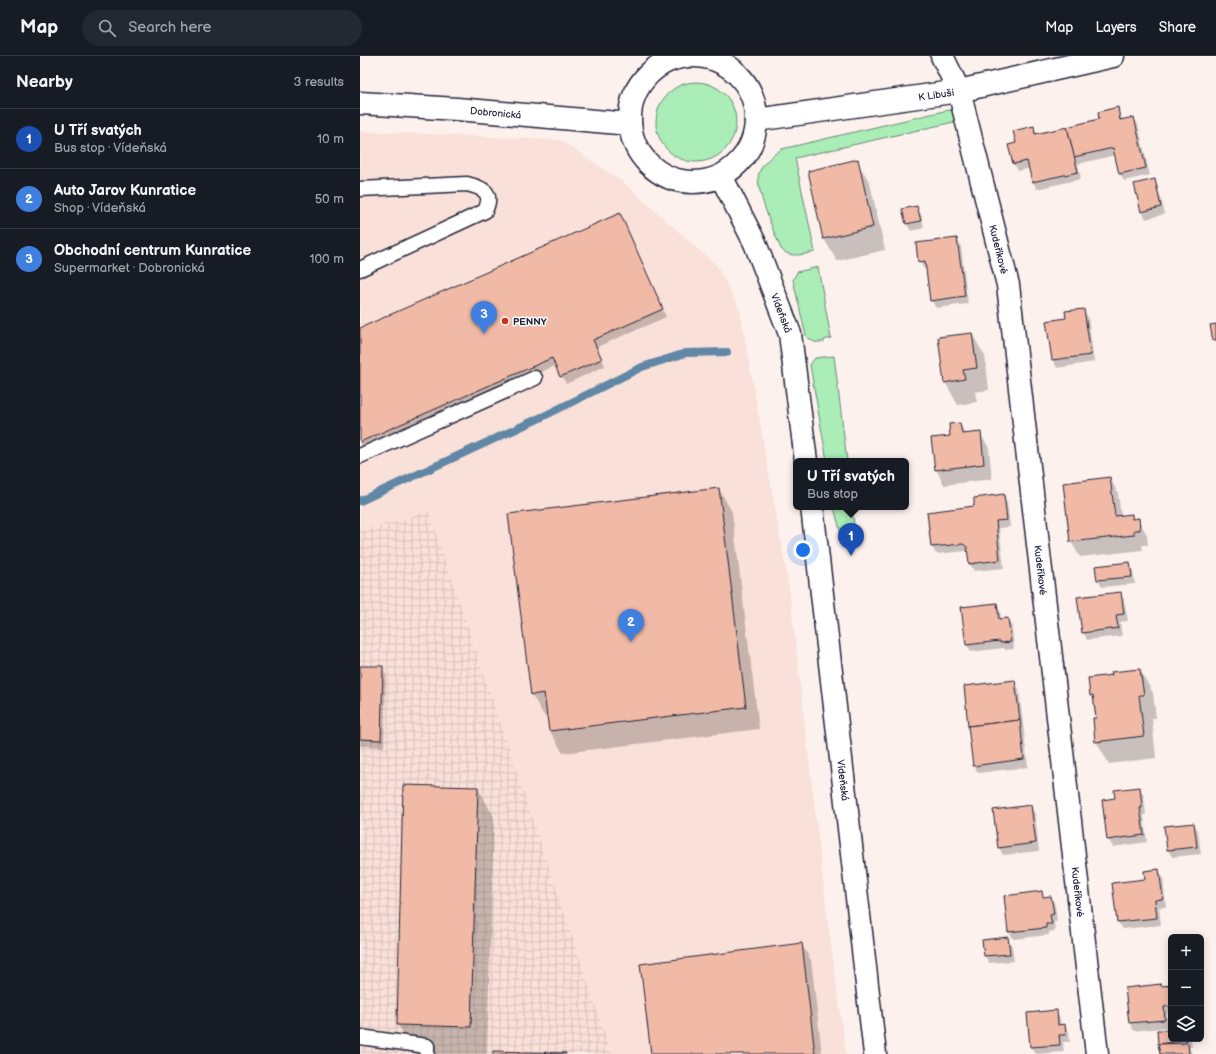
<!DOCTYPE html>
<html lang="en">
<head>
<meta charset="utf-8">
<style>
  body { margin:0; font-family:"Balsamiq Sans",sans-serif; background:#242831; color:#f1f3f6 }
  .controls { position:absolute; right:12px; bottom:12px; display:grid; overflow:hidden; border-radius:6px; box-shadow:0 2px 10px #0003 }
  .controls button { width:36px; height:36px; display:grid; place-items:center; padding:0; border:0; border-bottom:1px solid #363941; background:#171b24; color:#f1f3f6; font:20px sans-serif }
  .you { position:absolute; left:443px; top:494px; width:14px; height:14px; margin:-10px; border:3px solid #fff; border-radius:50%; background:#1a73e8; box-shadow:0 0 0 6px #1a73e833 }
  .badge { display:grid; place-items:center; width:26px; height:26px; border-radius:50%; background:#8c9099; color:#fff; font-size:13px; font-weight:700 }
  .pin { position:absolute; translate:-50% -33px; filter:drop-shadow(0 1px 2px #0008) }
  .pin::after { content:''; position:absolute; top:21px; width:14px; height:12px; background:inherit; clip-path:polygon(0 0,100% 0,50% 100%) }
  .popup { position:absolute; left:433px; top:402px; width:116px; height:52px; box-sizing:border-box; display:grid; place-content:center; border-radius:6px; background:#171b24; filter:drop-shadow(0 1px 3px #0005); font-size:13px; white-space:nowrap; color:#9ea1a6 }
  .popup b { font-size:15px; color:#f1f3f6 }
  .popup::after { content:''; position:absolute; left:50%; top:100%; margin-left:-8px; border:8px solid transparent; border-top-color:#171b24 }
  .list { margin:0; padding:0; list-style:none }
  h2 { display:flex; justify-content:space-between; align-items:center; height:52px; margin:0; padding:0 16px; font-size:17px }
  h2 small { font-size:13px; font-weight:400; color:#9ea1a6 }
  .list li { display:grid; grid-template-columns:26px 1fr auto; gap:12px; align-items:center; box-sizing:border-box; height:60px; padding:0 16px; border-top:1px solid #363941 }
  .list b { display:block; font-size:15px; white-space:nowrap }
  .list p { margin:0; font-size:13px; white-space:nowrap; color:#9ea1a6 }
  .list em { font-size:13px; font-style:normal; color:#9ea1a6 }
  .icon { flex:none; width:22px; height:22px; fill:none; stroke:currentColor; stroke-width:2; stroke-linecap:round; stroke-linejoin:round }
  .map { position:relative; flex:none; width:856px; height:998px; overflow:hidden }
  header { display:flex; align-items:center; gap:24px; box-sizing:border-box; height:56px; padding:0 20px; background:#171b24; border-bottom:1px solid #363941 }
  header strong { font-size:19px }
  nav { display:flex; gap:22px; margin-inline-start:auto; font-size:14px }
  .search { width:280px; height:36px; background:#242831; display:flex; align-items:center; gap:10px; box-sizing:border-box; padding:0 14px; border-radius:22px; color:#9ea1a6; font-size:15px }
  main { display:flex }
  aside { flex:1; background:#171b24 }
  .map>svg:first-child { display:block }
  .built { fill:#f9e0d8 }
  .industrial { fill:url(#industrial-grid) }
  .grass { fill:#abedb6; stroke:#668878 }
  .shadow { fill:#0003 }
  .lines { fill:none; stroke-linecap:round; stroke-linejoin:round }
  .stream { stroke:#6087a5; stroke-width:8 }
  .building { fill:#f1baa6; stroke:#22223b }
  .service-casing { stroke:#22223b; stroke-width:17 }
  .minor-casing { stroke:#22223b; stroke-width:25 }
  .tertiary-casing { stroke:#22223b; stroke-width:25 }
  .secondary-casing { stroke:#22223b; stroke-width:25 }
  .service { stroke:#fff; stroke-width:14 }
  .minor { stroke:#fff; stroke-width:22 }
  .tertiary { stroke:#fff; stroke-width:22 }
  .secondary { stroke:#fff; stroke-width:22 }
  .poi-dot { fill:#c8321e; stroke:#fff; stroke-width:1.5 }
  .labels { text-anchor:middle; stroke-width:3; stroke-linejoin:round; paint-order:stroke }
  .street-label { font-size:10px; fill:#22223b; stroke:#fff }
  .poi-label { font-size:10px; font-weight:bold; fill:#22223b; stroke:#fff; text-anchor:start }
</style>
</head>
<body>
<header>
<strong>Map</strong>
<div class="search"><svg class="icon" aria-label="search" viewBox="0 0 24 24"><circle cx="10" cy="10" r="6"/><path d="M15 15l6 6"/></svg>Search here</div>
<nav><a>Map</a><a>Layers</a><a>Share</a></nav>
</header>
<main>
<aside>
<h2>Nearby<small>3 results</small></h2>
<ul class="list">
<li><span class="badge" style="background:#1a4fb4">1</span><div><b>U Tří svatých</b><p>Bus stop · Vídeňská</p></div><em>10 m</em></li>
<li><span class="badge" style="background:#3f7fe0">2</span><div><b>Auto Jarov Kunratice</b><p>Shop · Vídeňská</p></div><em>50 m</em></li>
<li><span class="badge" style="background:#3f7fe0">3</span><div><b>Obchodní centrum Kunratice</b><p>Supermarket · Dobronická</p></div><em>100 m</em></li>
</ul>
</aside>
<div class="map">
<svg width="856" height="998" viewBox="0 0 856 998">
  <defs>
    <pattern id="industrial-grid" width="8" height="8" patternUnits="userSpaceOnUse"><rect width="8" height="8" fill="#f9e0d8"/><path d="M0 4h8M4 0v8" fill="none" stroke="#d5c0ba"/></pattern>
  </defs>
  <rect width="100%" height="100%" fill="#fcf1ed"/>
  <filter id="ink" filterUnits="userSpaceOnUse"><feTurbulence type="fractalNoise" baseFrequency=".025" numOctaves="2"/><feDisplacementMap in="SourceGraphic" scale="8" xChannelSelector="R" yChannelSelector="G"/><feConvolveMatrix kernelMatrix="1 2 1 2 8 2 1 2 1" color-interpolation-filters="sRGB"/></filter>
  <g filter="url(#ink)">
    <path class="built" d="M0 75 200 84 263 126 357 210 380 255 429 531 468 867 486 998H252L69 455 0 475Z"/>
    <path class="industrial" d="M69 455 252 998H0V475Z"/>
    <g class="grass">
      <circle cx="336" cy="66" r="40"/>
      <path d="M588 54 594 55 598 65 435 102 455 196C443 198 431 203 421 193 415 178 394 131 399 117 403 106 413 99 422 93Z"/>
      <path d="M458 211 471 282 464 284V286H454L446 280 433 224 437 216Z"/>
      <path d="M474 300 487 405H467L450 309 455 302Z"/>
      <path d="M474 451H492L494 470 484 490Z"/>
    </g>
    <g class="shadow">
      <path d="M757 53 763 64 774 62 778 69 790 119 764 125 760 118 756 99 718 108 721 123 677 133 673 126 670 112 658 115 654 108 657 88 673 71 677 78 740 64Z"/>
      <path d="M497 105 510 127 525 194 477 205 464 183 449 115Z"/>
      <path d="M794 124 798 131 805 158 786 163 782 155Z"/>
      <path d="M556 151 561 158 564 172 551 175 547 168Z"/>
      <path d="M260 159 306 261 237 291 245 310 206 328 197 309 0 395V273Z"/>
      <path d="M597 183 601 191 608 248 576 252 571 244 567 212 564 213 559 205Z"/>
      <path d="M723 254 728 261 734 306 697 312 693 304 688 266 708 263Z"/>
      <path d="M612 278 625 300 629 334 615 336 617 346 598 349 585 326Z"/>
      <path d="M600 368 606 379 620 377 629 392 632 423 584 429 576 413 591 381Z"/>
      <path d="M750 422 758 437 761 461 772 459 774 464 778 463 787 479 788 489H782L783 494 720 501 711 486 704 427Z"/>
      <path d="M359 433 372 456 399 673 203 697 190 675 188 661H185L172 639Z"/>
      <path d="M643 439 647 446 650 471 639 472 644 512 614 515 610 508 608 495 576 498 572 491 616 451Z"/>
      <path d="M769 507 773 515 775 528 742 531 738 524Z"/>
      <path d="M760 537 764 544 768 565 760 566 762 580 727 584 723 576Z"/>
      <path d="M636 548 640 555 641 564 647 563 652 571 654 593 645 594 644 592 611 596 607 589Z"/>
      <path d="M0 611H22L26 619 24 691 0 690Z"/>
      <path d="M780 614 793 637 796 662H792L796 702 749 708 736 685 737 662 736 647 731 639 753 620Z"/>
      <path d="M655 625 659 633 668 711 618 717 614 709Z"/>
      <path d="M118 732 134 761 127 998H55L38 969Z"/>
      <path d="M779 732 784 740 786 759H784L787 786 753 791 748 783 756 743Z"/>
      <path d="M671 750 675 758 679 795 643 799 639 791Z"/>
      <path d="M834 768 838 775 841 798 812 801 808 794 805 771Z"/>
      <path d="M799 814 803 822 806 851H799L801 869 763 873 758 866 786 824Z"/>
      <path d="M681 836 684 842 691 841 695 849 697 866H694L695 875 689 876V879L653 883 649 876Z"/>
      <path d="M647 882 652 890 654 905 629 907 625 900Z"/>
      <path d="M442 889 451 904 462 998H292Z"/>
      <path d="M801 929 802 931 811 932V958H807L809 971 774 975 770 967 766 933Z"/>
      <path d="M696 955 700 963 701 969H705L709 976 710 986H703L704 996 676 998 671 991Z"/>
      <path d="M798 975H811V983H831L832 991H829L832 998H801Z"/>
    </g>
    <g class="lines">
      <path class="stream" d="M0 445 182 361 282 311 326 297 367 296"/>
    </g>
    <g class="building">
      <path d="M758 51 760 64 774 61 786 112 759 118 753 92 714 101 707 71 739 63 738 56Z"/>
      <path d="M674 70 675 78 707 71 718 116 672 126 667 105 653 108 648 89 656 87 653 75Z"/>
      <path d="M498 103 513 171 463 183 448 115Z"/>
      <path d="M795 123 801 151 781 156 774 128Z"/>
      <path d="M557 150 561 165 546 168 542 153Z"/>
      <path d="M260 157 303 253 233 284 242 303 200 321 192 302 0 386V272Z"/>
      <path d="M597 182 605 240 570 245 565 205 558 206 556 187Z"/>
      <path d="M724 253 731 299 692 304 686 265 706 262 705 255Z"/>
      <path d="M856 268V284L853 285 850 269Z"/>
      <path d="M612 277 617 312 603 314 605 323 584 327 578 281Z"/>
      <path d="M600 367 602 378 621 376 624 408 575 414 571 382 590 380 589 368Z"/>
      <path d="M750 421 755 460 772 458V463L779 462 780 474H774V479L710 486 703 427Z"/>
      <path d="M359 432 386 651 189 675 184 637 171 639 148 458Z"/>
      <path d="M644 438 647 464 636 465 640 504 609 508 607 491 603 488 571 491 567 456 614 450V442Z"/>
      <path d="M770 506 772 521 737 524 735 510Z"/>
      <path d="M761 536 764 558 756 559 758 572 722 577 717 541Z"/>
      <path d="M637 547 639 563 648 562 651 586 640 587V585L606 589 601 551Z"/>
      <path d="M0 610H23L21 684 0 683Z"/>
      <path d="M780 613 784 639H779L784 680 735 686 733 662H736L733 639 730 640 728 622 752 619 751 616Z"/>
      <path d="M655 624 660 664 608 670 604 630Z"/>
      <path d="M660 664 664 703 613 710 608 670Z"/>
      <path d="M43 729 118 731 111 971 37 969Z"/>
      <path d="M780 731 782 752H780L784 779 747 784 742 744 755 742 754 734Z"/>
      <path d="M671 749 676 787 638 792 633 754Z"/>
      <path d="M834 767 837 791 807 794 804 770Z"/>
      <path d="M799 813 803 843 795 844 797 862 757 866 752 827 785 823 784 815Z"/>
      <path d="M682 835 683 841 691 840 694 858 690 859 692 868H686V872L648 876 644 840Z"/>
      <path d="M648 881 650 898 624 900 622 884Z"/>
      <path d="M442 887 455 998H291L280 908Z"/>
      <path d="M801 928V930L811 929V950L804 951 805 964 769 967 765 932Z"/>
      <path d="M697 954 698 969 705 968 706 979H699L700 989 670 991 667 957Z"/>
      <path d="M797 974H811V983L828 984 798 988Z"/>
      <path d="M828 987 829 998H800L798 988Z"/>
      <path d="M133 995 206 997V998H133Z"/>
    </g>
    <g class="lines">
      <defs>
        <g id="service">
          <path d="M0 133 107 128C123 132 134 136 125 155L0 213"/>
          <path d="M0 400 175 322"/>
          <path d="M0 981 67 990V998"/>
        </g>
        <g id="minor">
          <path id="s1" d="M582 0 599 35 648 229 737 998"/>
        </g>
        <g id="tertiary">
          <path id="s2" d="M0 47 97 53 270 68"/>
          <path id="s3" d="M396 64 599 35 753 0"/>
        </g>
        <g id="secondary">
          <circle cx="333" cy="63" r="63"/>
          <path id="s4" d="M361 120 395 187 430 278 446 405"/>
          <path id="s5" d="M452 451 515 998"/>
        </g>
      </defs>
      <use href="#service" class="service-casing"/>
      <use href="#minor" class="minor-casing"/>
      <use href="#tertiary" class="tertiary-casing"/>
      <use href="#secondary" class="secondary-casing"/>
      <use href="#service" class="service"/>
      <use href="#minor" class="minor"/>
      <use href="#tertiary" class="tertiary"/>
      <use href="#secondary" class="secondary"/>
    </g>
  </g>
  <circle class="poi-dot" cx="145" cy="265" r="4"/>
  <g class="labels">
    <g class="street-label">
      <text dy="4" stroke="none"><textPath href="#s3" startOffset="182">K Libuši</textPath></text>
      <text dy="4" stroke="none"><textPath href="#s2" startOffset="136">Dobronická</textPath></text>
      <text dy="4" stroke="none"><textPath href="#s1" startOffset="202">Kudeříkové</textPath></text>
      <text dy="4" stroke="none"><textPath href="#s4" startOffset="150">Vídeňská</textPath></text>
      <text dy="4" stroke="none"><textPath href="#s1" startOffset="526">Kudeříkové</textPath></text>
      <text dy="4" stroke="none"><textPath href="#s5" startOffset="275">Vídeňská</textPath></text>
      <text dy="4" stroke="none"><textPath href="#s1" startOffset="850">Kudeříkové</textPath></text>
    </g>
    <g class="poi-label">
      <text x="153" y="269">PENNY</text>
    </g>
  </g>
</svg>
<div class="controls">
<button>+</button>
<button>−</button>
<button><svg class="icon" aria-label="layers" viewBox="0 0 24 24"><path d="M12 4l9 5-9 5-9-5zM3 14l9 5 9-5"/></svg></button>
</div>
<div class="you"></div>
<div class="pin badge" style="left:491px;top:500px;background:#1a4fb4">1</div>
<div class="popup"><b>U Tří svatých</b>Bus stop</div>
<div class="pin badge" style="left:271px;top:586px;background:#3f7fe0">2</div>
<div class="pin badge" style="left:124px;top:278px;background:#3f7fe0">3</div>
</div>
</main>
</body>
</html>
